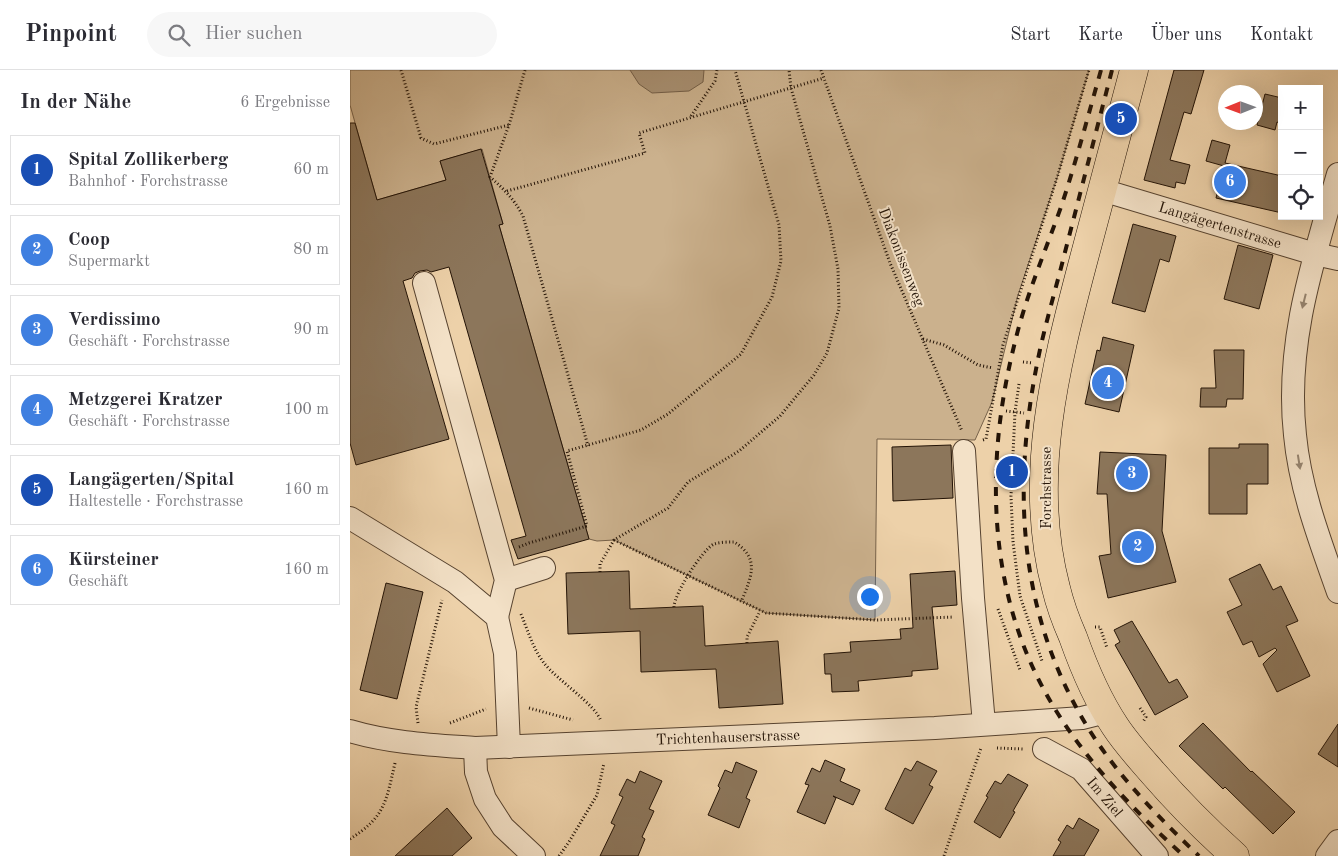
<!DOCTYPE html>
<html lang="de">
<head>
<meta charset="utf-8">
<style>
  body { margin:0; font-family:"Old Standard TT",serif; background:#f7f7f7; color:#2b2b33 }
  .controls { position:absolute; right:15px; top:15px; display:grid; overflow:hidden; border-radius:0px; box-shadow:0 5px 20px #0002 }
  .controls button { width:45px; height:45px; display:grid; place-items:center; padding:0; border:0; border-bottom:1px solid #e1e1e2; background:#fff; color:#2b2b33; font:25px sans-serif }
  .compass { position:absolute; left:868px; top:15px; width:45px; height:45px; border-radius:50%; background:#fff; box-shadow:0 5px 20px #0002; rotate:269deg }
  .you { position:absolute; left:519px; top:526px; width:18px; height:18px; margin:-12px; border:4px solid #fff; border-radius:50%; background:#1a73e8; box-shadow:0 0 0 8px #1a73e833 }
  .badge { display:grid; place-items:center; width:32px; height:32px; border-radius:50%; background:#8f2418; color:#fff; font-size:16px; font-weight:700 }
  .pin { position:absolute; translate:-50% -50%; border:2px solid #fff; box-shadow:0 1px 5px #0006 }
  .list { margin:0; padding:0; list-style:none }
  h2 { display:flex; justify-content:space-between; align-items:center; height:65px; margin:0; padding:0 20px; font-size:21px }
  h2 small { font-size:16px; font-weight:400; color:#7c7c81 }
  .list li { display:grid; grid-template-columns:32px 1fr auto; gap:15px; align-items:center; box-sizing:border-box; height:70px; margin:0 10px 10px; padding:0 10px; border:1px solid #e1e1e2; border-radius:0px }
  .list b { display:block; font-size:19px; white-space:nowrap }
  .list p { margin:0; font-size:16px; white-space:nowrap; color:#7c7c81 }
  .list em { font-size:16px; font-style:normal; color:#7c7c81 }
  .icon { flex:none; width:28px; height:28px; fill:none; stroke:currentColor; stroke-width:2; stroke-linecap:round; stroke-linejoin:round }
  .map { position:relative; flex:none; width:988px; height:786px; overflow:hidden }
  header { display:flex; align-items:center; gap:30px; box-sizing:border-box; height:70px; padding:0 25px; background:#fff; border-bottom:1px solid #e1e1e2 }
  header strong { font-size:24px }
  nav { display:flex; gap:28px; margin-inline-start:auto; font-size:18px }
  .search { width:350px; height:45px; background:#f7f7f7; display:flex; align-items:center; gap:12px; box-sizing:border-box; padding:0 18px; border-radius:28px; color:#7c7c81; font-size:19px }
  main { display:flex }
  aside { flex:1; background:#fff }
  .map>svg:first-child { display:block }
  .green { fill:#cbb18d; stroke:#77624a }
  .water { fill:#a89072; stroke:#735e47 }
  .building { fill:#8c765b; stroke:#231306 }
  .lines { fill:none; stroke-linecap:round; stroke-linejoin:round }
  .minor-casing { stroke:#56422f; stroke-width:24 }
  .major-casing { stroke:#231306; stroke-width:29 }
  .path { stroke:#231306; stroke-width:3; stroke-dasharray:1 2.5; stroke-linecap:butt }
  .minor { stroke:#f3e1c7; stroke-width:22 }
  .major { stroke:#edd1a9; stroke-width:28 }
  .rail { stroke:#231306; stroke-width:4; stroke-dasharray:9 9; stroke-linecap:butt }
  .oneway { fill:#958470 }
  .labels { text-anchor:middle; stroke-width:4; stroke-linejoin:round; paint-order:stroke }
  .street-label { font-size:15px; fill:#231306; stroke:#f3e1c7 }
</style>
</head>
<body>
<header>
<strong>Pinpoint</strong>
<div class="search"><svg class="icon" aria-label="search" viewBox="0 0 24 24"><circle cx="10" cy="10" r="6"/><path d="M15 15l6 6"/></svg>Hier suchen</div>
<nav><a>Start</a><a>Karte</a><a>Über uns</a><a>Kontakt</a></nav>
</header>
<main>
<aside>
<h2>In der Nähe<small>6 Ergebnisse</small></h2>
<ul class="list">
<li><span class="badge" style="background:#1a4fb4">1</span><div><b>Spital Zollikerberg</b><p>Bahnhof · Forchstrasse</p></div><em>60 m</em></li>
<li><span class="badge" style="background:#3f7fe0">2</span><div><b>Coop</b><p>Supermarkt</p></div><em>80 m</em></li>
<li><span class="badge" style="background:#3f7fe0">3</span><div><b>Verdissimo</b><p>Geschäft · Forchstrasse</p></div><em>90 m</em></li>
<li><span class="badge" style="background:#3f7fe0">4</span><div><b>Metzgerei Kratzer</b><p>Geschäft · Forchstrasse</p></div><em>100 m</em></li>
<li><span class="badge" style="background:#1a4fb4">5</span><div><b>Langägerten/Spital</b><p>Haltestelle · Forchstrasse</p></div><em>160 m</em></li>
<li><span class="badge" style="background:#3f7fe0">6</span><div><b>Kürsteiner</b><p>Geschäft</p></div><em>160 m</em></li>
</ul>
</aside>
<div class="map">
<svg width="988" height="786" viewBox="0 0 988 786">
  <rect width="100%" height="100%" fill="#edd1a9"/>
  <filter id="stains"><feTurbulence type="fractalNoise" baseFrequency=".004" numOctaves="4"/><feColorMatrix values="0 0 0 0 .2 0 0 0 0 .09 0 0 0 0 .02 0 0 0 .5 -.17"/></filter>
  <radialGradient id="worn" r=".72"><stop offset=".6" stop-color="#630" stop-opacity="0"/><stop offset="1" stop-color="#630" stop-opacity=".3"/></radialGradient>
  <path class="green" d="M0 0H739L707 108 668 225 642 332 625 370 527 369 525 550 416 543 264 470 247 471 239 469 149 155 153 154 132 79 90 91 96 110 27 130 0 35Z"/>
  <path class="water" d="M280 0H354L353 12 339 21 302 23 289 14Z"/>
  <g class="building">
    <path d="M824 0H854L841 44 834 42 820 90 840 95 835 114 826 112 825 118 794 110Z"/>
    <path d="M915 24 932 28V54L927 52 925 60 907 55Z"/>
    <path d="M0 53H5L27 130 96 110 90 91 131 79 153 154 149 155 239 469 168 489 161 470 176 466 99 197 81 202 77 200 70 201 65 203 62 208 53 211 99 369 6 395 0 373Z"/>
    <path d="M862 70 880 75 875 93 932 106V143L866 128 874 96 856 91Z"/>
    <path d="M783 154 826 166 819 192 810 189 795 242 762 233Z"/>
    <path d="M888 175 923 185 909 239 874 229Z"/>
    <path d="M753 267 784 275 769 342 735 334 747 280 750 281Z"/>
    <path d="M864 280H894L893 329H877L876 337H850L851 318H866Z"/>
    <path d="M889 374H918V414H897V444H859V378H889Z"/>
    <path d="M601 375 603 428 543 431 542 377Z"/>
    <path d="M750 382 816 385 812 461 826 512 758 528 749 486 761 484 757 424H747Z"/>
    <path d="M910 494 923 520 931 516 948 551 936 556 960 606 927 622 913 594 927 580 925 578 909 587 902 571 893 575 877 542 892 535 879 509Z"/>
    <path d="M279 501 280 539 353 536 355 576 428 571 433 634 369 638 366 599 291 602 290 561 218 564 216 503Z"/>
    <path d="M605 501 607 535 582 537 588 599 562 601V606L508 611 509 621 482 622 481 604H475L474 584 501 582 500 572 551 569 550 559 563 558 560 504Z"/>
    <path d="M36 513 73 522 47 629 10 620Z"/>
    <path d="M782 551 819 613 827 609 838 627 805 645 765 575 770 572 764 560Z"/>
    <path d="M853 653 901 702 902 701 945 742 923 764 875 717 873 719 829 676Z"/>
    <path d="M988 654V697L968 684Z"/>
    <path d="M475 690 495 699 490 711 510 720 503 735 483 726 486 728 475 754 447 742 459 715 455 714 462 698 470 702Z"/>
    <path d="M567 691 587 701 579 715 583 717 563 754 535 739 555 698 561 701Z"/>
    <path d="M386 692 407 701 396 728 400 730 389 758 358 745 370 718 368 716 375 700 382 703Z"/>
    <path d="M290 701 312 711 299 739 304 741 292 767 295 769 288 786H250L265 755 261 753 273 727 269 725 277 709 285 713Z"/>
    <path d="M658 704 678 715 663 741 665 742 650 768 624 752 638 727 636 726 645 711 651 714Z"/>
    <path d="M97 738 122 768 102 786H45Z"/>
    <path d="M729 748 749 760 734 786H703L711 772 708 770 717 755 723 759Z"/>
  </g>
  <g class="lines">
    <defs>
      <g id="minor">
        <path d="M988 104C963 191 935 274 945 365 950 419 970 471 988 522"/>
        <path d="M752 120 965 184 988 189"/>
        <path d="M74 213 156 510 147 547"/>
        <path d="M614 381 623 528 634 654"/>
        <path d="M0 448 105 512 147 547 155 583 159 677"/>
        <path d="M156 510 194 498"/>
        <path d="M0 661C40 673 84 675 125 678L585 658 732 648 756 642"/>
        <path d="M125 678 126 702 135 729 153 757 184 786"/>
        <path d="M694 679 731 699 807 786"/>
        <path d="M977 786 988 771"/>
      </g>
      <path id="major" d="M784 0C767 64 750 128 733 192 705 298 677 409 706 518 710 535 716 551 723 567 734 598 747 629 765 656 776 673 790 688 803 703 829 733 856 760 885 786"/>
    </defs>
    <use href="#minor" class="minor-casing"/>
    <use href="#major" class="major-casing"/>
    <g class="path">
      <path d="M51 0 71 68 84 74 159 55"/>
      <path d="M175 0 159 55 140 107C154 119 164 129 173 146L238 376"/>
      <path d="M471 0 540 193 612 361"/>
      <path d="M341 46 365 11 367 0"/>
      <path d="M157 121 295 83 289 63 474 8"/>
      <path d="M573 269 594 275 628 295 643 298"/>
      <path d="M673 292 683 293"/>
      <path d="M669 314 665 342 661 426 663 472 670 526 692 591"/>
      <path d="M656 341 674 343"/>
      <path d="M633 370 636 369 653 275 707 108 739 0"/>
      <path d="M264 470 416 543 525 550 604 547"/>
      <path d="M169 477 179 473 237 456 217 381 291 360 318 344 391 284 422 227 431 191 429 155 385 0"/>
      <path d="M250 502V494L264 470 318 438 338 412 389 381 430 346 464 305 477 283 489 238 488 199 480 156 441 18 439 0"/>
      <path d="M324 537C324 524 352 480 364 474 370 472 378 472 384 472 411 488 401 508 391 532"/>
      <path d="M648 539 670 600"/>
      <path d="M171 544C178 561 183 579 194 593 207 610 245 634 251 651"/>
      <path d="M745 557H750L757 578"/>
      <path d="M397 573V567L410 541"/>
      <path d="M179 638 223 650"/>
      <path d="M790 638 796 647 793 652"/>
      <path d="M68 653 66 637 92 530"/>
      <path d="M100 653 136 639"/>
      <path d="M647 678 673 679"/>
      <path d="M0 769C35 747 36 732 45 693"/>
      <path d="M209 786 219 772 247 725 254 693"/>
      <path d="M594 786 631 678"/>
    </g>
    <use href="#minor" class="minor"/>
    <use href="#major" class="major"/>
    <g class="rail">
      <path d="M751 0C738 46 726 92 711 137 695 182 676 226 665 272 636 386 636 512 693 618 727 682 780 737 834 786"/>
      <path d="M762 0C746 62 730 124 714 186 705 222 694 258 687 294 663 416 668 536 731 646 761 699 805 744 849 786"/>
    </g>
  </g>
  <defs><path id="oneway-solid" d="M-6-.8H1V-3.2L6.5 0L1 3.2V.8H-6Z" transform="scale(1.25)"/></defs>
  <g class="oneway">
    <use href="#oneway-solid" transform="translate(954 231) rotate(104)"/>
    <use href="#oneway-solid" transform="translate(949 392) rotate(81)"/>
  </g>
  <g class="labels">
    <g class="street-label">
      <text transform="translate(870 155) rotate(17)" y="5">Langägertenstrasse</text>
      <text transform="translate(552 187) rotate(69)" y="5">Diakonissenweg</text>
      <text transform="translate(696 418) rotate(-90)" y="5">Forchstrasse</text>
      <text transform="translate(378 667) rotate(-2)" y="5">Trichtenhauserstrasse</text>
      <text transform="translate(755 727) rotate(50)" y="5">Im Ziel</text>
    </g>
  </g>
  <rect width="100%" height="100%" filter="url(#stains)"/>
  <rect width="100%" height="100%" fill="url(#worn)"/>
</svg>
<div class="controls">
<button>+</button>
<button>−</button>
<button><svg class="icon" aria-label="locate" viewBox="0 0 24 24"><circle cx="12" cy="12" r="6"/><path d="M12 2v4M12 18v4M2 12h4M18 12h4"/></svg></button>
</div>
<svg class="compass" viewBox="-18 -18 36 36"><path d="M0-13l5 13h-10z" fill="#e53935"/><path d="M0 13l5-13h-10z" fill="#7c7c81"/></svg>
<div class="you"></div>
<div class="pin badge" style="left:662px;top:402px;background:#1a4fb4">1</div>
<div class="pin badge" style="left:788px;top:477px;background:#3f7fe0">2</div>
<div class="pin badge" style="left:782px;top:404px;background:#3f7fe0">3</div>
<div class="pin badge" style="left:758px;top:313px;background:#3f7fe0">4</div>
<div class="pin badge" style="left:771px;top:49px;background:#1a4fb4">5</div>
<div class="pin badge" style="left:880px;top:112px;background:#3f7fe0">6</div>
</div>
</main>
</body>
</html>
